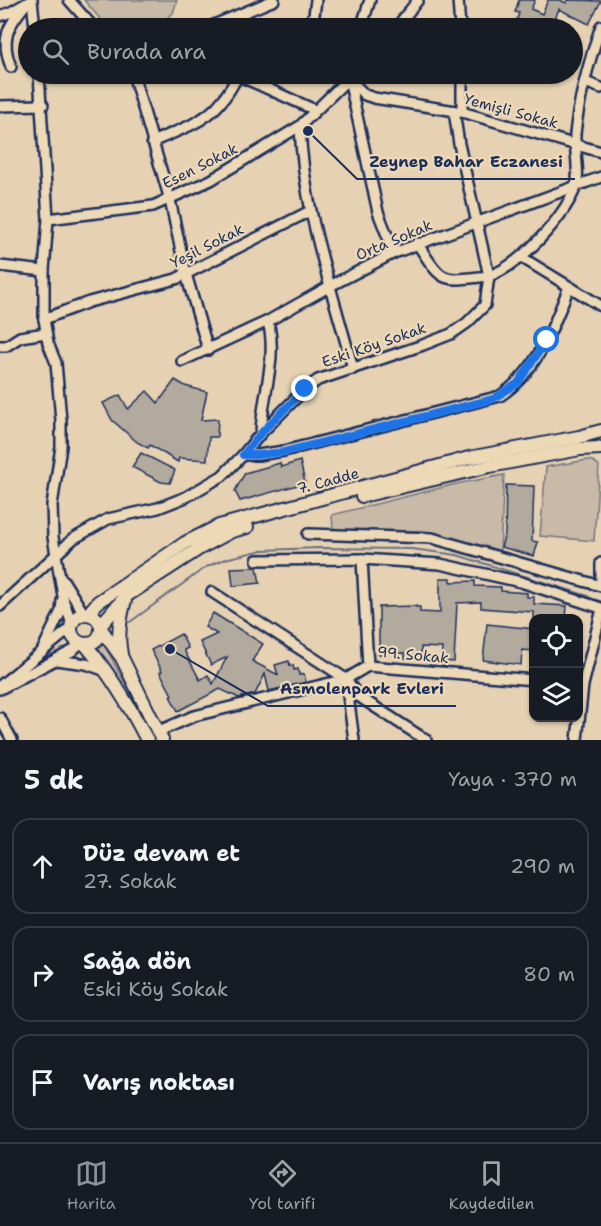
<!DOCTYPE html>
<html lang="tr">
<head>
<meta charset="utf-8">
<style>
  body { margin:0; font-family:"Shantell Sans",sans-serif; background:#242831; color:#f1f3f6 }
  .controls { position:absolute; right:18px; bottom:18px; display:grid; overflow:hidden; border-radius:12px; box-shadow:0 2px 4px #0004 }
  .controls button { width:54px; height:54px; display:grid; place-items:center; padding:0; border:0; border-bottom:2px solid #363941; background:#171b24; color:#f1f3f6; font:30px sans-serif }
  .stop { position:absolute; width:18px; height:18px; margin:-14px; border:4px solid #1a73e8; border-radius:50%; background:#fff }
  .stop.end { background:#1a73e8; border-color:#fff; box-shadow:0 2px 6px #0008 }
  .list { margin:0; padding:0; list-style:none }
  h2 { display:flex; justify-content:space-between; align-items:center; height:78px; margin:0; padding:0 24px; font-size:26px }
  h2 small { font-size:20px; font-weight:400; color:#9ea1a6 }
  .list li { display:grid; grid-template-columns:39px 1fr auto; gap:18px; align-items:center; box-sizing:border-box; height:96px; margin:0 12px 12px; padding:0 12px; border:2px solid #363941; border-radius:18px }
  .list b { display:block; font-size:22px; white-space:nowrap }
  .list p { margin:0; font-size:20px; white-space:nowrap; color:#9ea1a6 }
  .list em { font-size:20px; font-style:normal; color:#9ea1a6 }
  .icon { flex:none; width:33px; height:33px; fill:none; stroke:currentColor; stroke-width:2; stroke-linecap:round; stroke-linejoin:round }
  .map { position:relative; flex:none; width:601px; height:740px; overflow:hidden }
  .search { position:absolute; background:#171b24; box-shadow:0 2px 4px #0004; left:18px; right:18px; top:18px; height:66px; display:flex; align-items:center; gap:15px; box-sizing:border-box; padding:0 21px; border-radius:33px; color:#9ea1a6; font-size:22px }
  .sheet { height:402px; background:#171b24 }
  nav { display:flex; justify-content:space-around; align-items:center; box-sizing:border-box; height:84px; border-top:2px solid #363941; background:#171b24; font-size:16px; color:#9ea1a6 }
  nav a { display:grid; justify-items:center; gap:3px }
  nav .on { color:#8c9099 }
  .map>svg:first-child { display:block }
  .green { fill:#c8baa7; stroke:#727482; stroke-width:1.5 }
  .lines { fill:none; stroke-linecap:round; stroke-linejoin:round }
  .stream { stroke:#6b6f80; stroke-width:2 }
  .building { fill:#b3aa9e; stroke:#1b2f5e; stroke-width:1.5 }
  .minor-casing { stroke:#1b2f5e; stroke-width:14 }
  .major-casing { stroke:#1b2f5e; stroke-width:16 }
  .minor { stroke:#eed9b7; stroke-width:9 }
  .major { stroke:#eed9b7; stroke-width:12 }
  .route { stroke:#1a73e8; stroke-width:8 }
  .labels { text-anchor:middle; stroke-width:4.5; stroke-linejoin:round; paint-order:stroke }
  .street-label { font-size:15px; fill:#1b2f5e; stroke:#eed9b7 }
  .leader { fill:none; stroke:#1b2f5e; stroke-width:2 }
  .callout-dot { fill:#1b2f5e; stroke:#eed9b7; stroke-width:2 }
  .callout-label { font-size:16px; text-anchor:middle; font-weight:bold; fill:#1b2f5e; stroke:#eed9b7; stroke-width:4.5; stroke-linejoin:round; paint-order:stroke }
</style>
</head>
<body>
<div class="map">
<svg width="601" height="740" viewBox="0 0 601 740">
  <rect width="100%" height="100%" fill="#e6d2b3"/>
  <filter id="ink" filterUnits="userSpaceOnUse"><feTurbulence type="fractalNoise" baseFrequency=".0167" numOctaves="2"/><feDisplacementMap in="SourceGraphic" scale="12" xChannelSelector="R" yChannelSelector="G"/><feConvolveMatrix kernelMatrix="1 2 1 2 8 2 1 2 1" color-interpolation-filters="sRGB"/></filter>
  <g filter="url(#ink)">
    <g class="green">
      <path d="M84 0H177L173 13 155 28H108Z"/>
      <path d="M587 460 593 461 599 466 594 541 540 536 546 467Z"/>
      <path d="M504 475 500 552 424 531 333 530 332 515 456 484Z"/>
      <path d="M104 644 155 740H152L120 681 95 652Z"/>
    </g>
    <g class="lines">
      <path class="stream" d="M130 622 206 567 225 559 263 550 319 548 412 549 457 555 588 596"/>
    </g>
    <g class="building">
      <path d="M519 0H535L531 9 542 14 548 0H560L566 3 568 0 601 1 589 24 559 9 551 28 547 26 546 28H540L517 19 519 13 515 12Z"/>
      <path d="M175 380 185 386 207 392 201 420 218 419 217 437H209L207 460 179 458 178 462 150 445 148 448 137 442 112 420 103 403 120 395 128 409 147 391 158 403Z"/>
      <path d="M141 453 175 470 170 483 161 482 132 467Z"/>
      <path d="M300 461 305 483 240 501 235 491 245 473 280 463 281 467Z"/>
      <path d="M506 485 534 486 532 541 538 542 534 556 501 547 505 534Z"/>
      <path d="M257 567 260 583 233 586 231 568Z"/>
      <path d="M440 578H451V582L475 581V586L501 587V591L527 593V597H534V604L567 606 566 618H534V612L481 608V602L457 603 454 662 441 661 442 648 421 647V658H405V653L379 654V607L416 606V607H420V612L440 613Z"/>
      <path d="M213 613 263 644 252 661 278 675 275 665 289 661 290 666 293 665 294 670 298 669 299 675 304 674 306 682 269 691 265 674 255 694 239 698 220 689 178 711 170 696 172 695 160 672 162 671 151 650 181 634 188 648 184 650 200 680 208 675 213 684 227 657 211 665 200 642 217 634 205 627Z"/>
      <path d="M487 624 534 629V651L522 650 521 665 483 660Z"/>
    </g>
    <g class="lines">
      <defs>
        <g id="minor">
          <path d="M32 0 35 28"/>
          <path d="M69 0 94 28"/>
          <path d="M458 0 460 28"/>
          <path d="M0 16 11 12 32 0"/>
          <path d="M309 22 314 15 316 0"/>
          <path d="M207 28 274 0"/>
          <path d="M361 28 370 0"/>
          <path d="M396 28 418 0"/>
          <path d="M11 67C0 39 8 25 26 4"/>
          <path d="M39 74 48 219 44 271V319L48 343 56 363 61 420V447L52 505 53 537 64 602 72 624"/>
          <path d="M133 74 170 200 186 274 208 350"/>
          <path d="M235 74 315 110"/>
          <path d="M462 74V112"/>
          <path d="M348 78 365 95 374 98 462 112 601 152"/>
          <path d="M349 79 378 212 394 253"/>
          <path d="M585 82 601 88"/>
          <path d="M0 106 43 105"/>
          <path d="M300 126C303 209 332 289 353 369"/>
          <path d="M152 142C195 123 216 120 238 75"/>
          <path d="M48 219 153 206 211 180 300 126 353 74"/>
          <path d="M417 243C444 285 441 281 489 276L459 144 454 111"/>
          <path d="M521 257 601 306"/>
          <path d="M0 266 44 271"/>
          <path d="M44 319 89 302 176 279 310 211"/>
          <path d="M0 346H6L20 337 46 333"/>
          <path d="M182 361 268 321 330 286 394 253 601 177"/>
          <path d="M261 433C262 395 278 359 268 321"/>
          <path d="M243 455H258L284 451 500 396C538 371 553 327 569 287"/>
          <path d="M308 534 432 538 601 586"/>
          <path d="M362 559 368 666"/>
          <path d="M257 560 362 559 440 564 521 582 601 608"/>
          <path d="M601 563V580"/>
          <path d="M63 580 84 614"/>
          <path d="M212 592 346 679 358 696 426 740"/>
          <path d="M0 606 73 539 108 519 158 508 186 497 222 476 243 455 261 433 305 389 318 380 423 345 451 334 467 323 485 305 489 276C521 265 562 219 575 189 581 175 574 149 575 134 579 97 589 61 601 26"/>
          <path d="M43 649 61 611 62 601"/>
          <path d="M56 660 86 664 106 671"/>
          <path d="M346 681 354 740"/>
          <path d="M1 685 71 628"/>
          <path d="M0 689 72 651 80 643"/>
          <path d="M0 718 12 740"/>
          <path d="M157 732 194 716 346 679 368 666 534 680"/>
          <path d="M577 740 583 685 601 613"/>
        </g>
        <g id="major">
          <path d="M362 496 490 466 580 449 601 448"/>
          <path d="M88 614 98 602 185 543 219 526 469 458 579 437 601 431"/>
          <circle cx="86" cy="629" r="15"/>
          <path d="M101 625 126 596 200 548 232 531 247 527"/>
          <path d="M101 629 122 658 162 740"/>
          <path d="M85 644C110 674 129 705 147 740"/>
          <path d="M121 654C117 635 120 618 125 600"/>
        </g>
      </defs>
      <use href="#minor" class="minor-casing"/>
      <use href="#major" class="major-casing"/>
      <use href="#minor" class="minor"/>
      <use href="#major" class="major"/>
    </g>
  </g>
  <g class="lines" filter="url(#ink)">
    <path class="route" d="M305 389 261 433 243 455H258L284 452 493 399 518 383 547 340"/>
  </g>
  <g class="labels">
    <g class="street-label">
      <text transform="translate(511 111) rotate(15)" y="5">Yemişli Sokak</text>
      <text transform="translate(200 166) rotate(-27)" y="5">Esen Sokak</text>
      <text transform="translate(394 240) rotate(-23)" y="5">Orta Sokak</text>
      <text transform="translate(207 246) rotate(-27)" y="5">Yeşil Sokak</text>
      <text transform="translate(374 345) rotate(-19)" y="5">Eski Köy Sokak</text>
      <text transform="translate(328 481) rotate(-15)" y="5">7. Cadde</text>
      <text transform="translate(413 655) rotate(5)" y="5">99. Sokak</text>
    </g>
  </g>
  <path class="leader" d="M308 131L357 179H575M170 649L268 706H456"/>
  <g class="callout-dot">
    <circle cx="308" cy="131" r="6"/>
    <circle cx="170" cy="649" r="6"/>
  </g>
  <g class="callout-label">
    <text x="466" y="167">Zeynep Bahar Eczanesi</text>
    <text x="362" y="694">Asmolenpark Evleri</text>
  </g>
</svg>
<div class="controls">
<button><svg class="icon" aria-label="locate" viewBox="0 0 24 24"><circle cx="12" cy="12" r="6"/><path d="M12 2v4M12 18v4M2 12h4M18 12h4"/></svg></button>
<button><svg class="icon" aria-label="layers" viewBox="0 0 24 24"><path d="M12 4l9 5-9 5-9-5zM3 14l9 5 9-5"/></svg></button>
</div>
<div class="stop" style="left:547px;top:340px"></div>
<div class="stop end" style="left:305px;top:389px"></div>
<div class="search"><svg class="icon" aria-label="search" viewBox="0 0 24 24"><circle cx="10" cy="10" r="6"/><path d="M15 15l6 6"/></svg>Burada ara</div>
</div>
<section class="sheet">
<h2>5 dk<small>Yaya · 370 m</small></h2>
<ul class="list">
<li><svg class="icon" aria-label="ahead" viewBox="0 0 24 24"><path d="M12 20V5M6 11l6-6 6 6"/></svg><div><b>Düz devam et</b><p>27. Sokak</p></div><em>290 m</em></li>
<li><svg class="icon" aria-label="right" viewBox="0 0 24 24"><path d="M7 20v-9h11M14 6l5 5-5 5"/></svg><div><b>Sağa dön</b><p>Eski Köy Sokak</p></div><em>80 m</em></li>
<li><svg class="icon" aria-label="arrive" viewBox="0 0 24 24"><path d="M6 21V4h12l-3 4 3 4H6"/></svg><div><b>Varış noktası</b></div></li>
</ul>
</section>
<nav>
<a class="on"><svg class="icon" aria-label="map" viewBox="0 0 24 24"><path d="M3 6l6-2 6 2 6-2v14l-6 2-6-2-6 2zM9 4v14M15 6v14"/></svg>Harita</a>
<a><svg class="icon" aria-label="directions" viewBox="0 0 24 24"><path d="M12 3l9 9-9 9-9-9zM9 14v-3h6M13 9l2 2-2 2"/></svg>Yol tarifi</a>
<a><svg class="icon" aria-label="saved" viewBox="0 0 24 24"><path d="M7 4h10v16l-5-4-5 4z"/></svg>Kaydedilen</a>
</nav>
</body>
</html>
